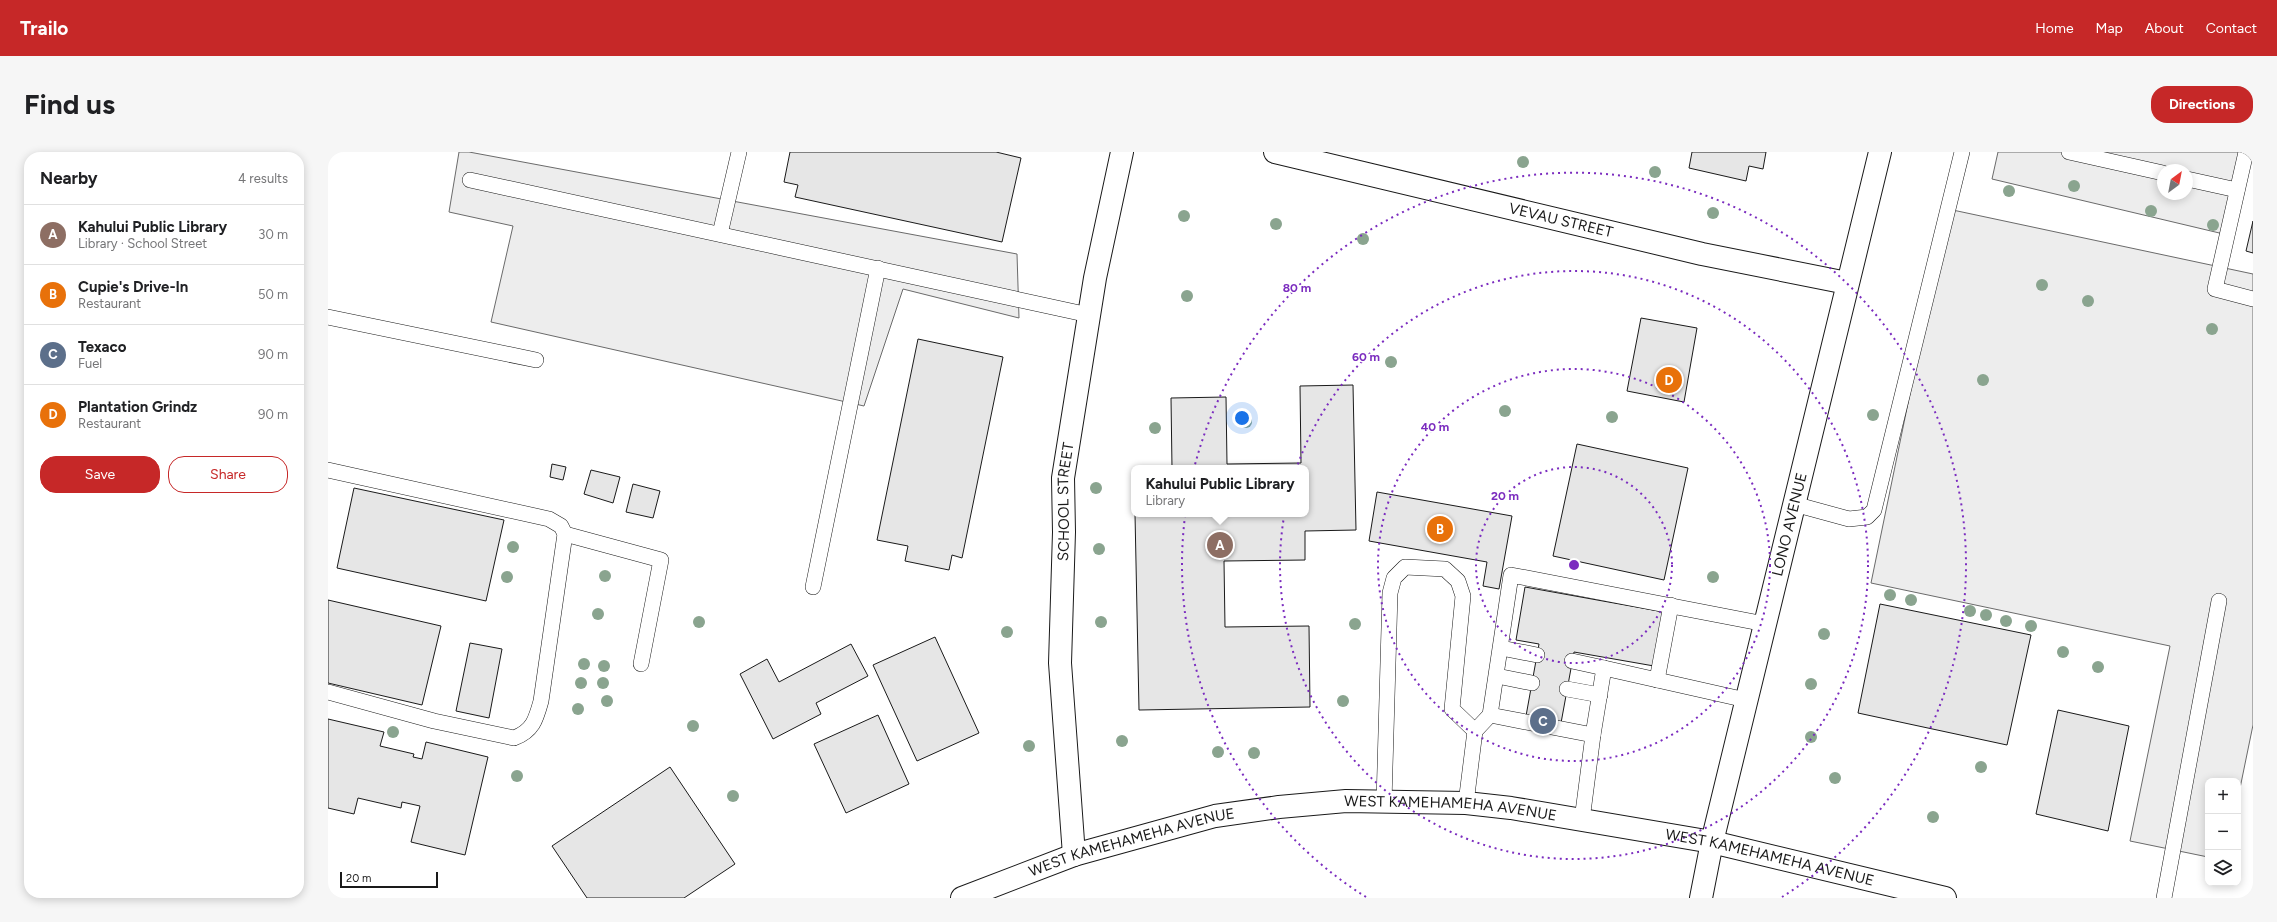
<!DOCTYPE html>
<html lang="en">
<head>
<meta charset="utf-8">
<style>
  body { margin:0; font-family:Figtree,sans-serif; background:#f6f6f6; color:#202124 }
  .controls { position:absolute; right:12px; bottom:12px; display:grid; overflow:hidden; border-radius:8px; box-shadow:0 2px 10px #0003 }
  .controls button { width:36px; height:36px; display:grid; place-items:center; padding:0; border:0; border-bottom:1px solid #e0e0e0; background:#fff; color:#202124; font:20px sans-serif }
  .compass { position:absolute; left:1829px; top:12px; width:36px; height:36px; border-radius:50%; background:#fff; box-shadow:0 2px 10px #0003; rotate:32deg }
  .scale { position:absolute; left:12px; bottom:10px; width:98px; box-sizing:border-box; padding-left:4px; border:2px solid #1a1a1a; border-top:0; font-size:11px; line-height:14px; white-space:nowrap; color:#1a1a1a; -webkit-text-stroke:3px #fff; paint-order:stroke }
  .you { position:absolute; left:914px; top:266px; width:14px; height:14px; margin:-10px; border:3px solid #fff; border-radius:50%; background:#1a73e8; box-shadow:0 0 0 6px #1a73e833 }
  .badge { display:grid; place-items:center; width:26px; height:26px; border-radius:50%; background:#c62828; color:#fff; font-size:13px; font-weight:700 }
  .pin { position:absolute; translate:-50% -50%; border:2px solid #fff; box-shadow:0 1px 4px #0006 }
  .popup { position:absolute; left:803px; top:313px; width:178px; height:52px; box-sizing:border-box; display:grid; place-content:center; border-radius:8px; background:#fff; filter:drop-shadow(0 1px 3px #0005); font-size:13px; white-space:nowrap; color:#757577 }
  .popup b { font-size:15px; color:#202124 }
  .popup::after { content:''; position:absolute; left:50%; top:100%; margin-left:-8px; border:8px solid transparent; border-top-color:#fff }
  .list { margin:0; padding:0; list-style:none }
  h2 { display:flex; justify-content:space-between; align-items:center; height:52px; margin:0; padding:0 16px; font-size:17px }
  h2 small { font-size:13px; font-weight:400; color:#757577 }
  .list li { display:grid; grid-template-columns:26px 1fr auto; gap:12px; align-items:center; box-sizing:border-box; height:60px; padding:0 16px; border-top:1px solid #e0e0e0 }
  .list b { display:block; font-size:15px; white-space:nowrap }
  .list p { margin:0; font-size:13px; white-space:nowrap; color:#757577 }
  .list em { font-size:13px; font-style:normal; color:#757577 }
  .actions { display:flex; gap:8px; padding:12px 16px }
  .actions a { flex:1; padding:9px 0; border:1px solid #c62828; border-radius:16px; text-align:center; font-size:14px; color:#c62828 }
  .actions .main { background:#c62828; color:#fff }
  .icon { flex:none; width:22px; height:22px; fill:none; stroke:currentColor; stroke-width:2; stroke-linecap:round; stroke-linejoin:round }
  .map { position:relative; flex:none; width:1925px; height:746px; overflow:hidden; border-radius:16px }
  header { display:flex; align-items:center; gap:24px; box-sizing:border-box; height:56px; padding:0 20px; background:#c62828; color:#fff }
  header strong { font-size:19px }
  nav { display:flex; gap:22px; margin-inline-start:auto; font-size:14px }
  .intro { display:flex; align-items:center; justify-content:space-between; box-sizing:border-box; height:96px; padding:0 24px }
  h1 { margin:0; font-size:28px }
  .button { padding:10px 18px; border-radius:16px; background:#c62828; color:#fff; font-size:14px; font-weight:700 }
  main { display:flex; gap:24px; padding:0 24px }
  aside { flex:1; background:#fff; border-radius:16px; box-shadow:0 2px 10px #0003 }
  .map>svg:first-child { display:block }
  .parking { fill:#ededed; stroke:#6a6a6a; fill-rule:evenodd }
  .building { fill:#e6e6e6; stroke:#1a1a1a }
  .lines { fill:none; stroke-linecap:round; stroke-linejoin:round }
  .lane-casing { stroke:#1a1a1a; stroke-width:16 }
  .street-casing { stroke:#1a1a1a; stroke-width:24 }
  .secondary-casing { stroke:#1a1a1a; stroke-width:24 }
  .lane { stroke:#fff; stroke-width:15 }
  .street { stroke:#fff; stroke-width:22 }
  .secondary { stroke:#fff; stroke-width:22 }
  .tree { fill:#8aa48f }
  .ring { fill:none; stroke:#7b2cbf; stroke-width:2; stroke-dasharray:2 4 }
  .labels { text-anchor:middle; stroke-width:3; stroke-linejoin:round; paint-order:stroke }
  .street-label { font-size:15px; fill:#1a1a1a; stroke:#fff }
  .centre { fill:#7b2cbf; stroke:#fff; stroke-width:2 }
  .ring-label { font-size:12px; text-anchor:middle; font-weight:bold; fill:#7b2cbf; stroke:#fff; stroke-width:3; stroke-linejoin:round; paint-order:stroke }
</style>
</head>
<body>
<header>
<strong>Trailo</strong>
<nav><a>Home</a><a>Map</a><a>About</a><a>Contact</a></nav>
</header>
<div class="intro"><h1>Find us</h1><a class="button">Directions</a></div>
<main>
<aside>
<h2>Nearby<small>4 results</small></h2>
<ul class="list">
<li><span class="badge" style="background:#8d6e63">A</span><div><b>Kahului Public Library</b><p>Library · School Street</p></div><em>30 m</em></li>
<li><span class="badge" style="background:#e8710a">B</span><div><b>Cupie's Drive-In</b><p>Restaurant</p></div><em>50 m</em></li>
<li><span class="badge" style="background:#5c6f8a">C</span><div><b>Texaco</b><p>Fuel</p></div><em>90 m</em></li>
<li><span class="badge" style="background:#e8710a">D</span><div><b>Plantation Grindz</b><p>Restaurant</p></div><em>90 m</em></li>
</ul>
<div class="actions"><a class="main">Save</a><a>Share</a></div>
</aside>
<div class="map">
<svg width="1925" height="746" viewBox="0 0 1925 746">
  <rect width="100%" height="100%" fill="#fff"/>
  <g class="parking">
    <path d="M131 0H141L689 102 691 166 575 137 536 254 163 170 185 74 121 60Z"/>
    <path d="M1670 0H1924L1904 84 1664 27ZM1835 18H1859V42H1835Z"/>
    <path d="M1620 57 1925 122V573L1910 646V629H1880V705L1802 689 1842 494 1543 431Z"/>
  </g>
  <g class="building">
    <path d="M462 0H668L693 6 674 90 467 45 470 33 456 30Z"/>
    <path d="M1364 0H1438L1435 17 1421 14 1418 29 1361 16Z"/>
    <path d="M1925 69V101L1918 99Z"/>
    <path d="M1313 166 1369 176 1356 250 1299 239Z"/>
    <path d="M590 187 675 205 634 406 624 403 621 418 577 409 580 394 549 388Z"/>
    <path d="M1025 233 1028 378 977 379V408L896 409 897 475 981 474 982 555 811 558 807 362H978V316H844L843 246 898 245 899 312 973 311 972 234Z"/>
    <path d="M1249 292 1360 316 1336 428 1225 404Z"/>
    <path d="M224 312 238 315 235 328 222 325Z"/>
    <path d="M263 318 292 325 285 351 256 342Z"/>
    <path d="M305 332 332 339 325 366 298 360Z"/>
    <path d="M26 336 176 368 158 449 9 416Z"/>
    <path d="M1049 340 1184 364 1171 437 1155 434 1159 410 1041 389Z"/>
    <path d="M1197 435 1336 460 1326 514 1246 500 1233 571 1198 564 1211 492 1188 488Z"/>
    <path d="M0 448 113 474 94 553 0 531Z"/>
    <path d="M1552 452 1703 483 1679 593 1530 561Z"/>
    <path d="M607 485 651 581 589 609 545 513Z"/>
    <path d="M142 491 174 497 161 566 128 559Z"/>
    <path d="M523 492 540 524 488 551 493 562 445 587 412 522 439 507 451 530Z"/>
    <path d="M1730 558 1801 574 1780 679 1708 662Z"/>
    <path d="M550 563 581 632 518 661 486 592Z"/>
    <path d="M0 567 56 580 52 594 86 602 85 605 94 607 98 590 160 605 137 703 83 690 92 654 74 650 73 656 30 646 26 662 0 656Z"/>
    <path d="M342 615 407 712 356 746H259L224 694Z"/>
  </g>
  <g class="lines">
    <defs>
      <g id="lane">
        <path d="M1741 0 1835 21"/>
        <path d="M1918 0 1887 137 1925 147"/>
        <path d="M1859 27 1909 38"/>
        <path d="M142 28 761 163"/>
        <path d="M392 82 411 0"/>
        <path d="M0 165 208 208"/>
        <path d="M0 318 221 367 233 374 237 382 213 549C208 567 205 579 186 586L106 569 0 540"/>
        <path d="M1466 352 1521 367 1539 365 1546 358 1634 0"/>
        <path d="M237 382 333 408 313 512"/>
        <path d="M485 435 550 116"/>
        <path d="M1173 496 1209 503"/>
        <path d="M1244 509 1276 516"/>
        <path d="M1169 524 1204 531"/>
        <path d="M1329 528 1343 453"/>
        <path d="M1239 537 1272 543"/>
        <path d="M1162 563 1265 583 1254 668"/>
        <path d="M1265 583 1276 516 1418 548"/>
        <path d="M1056 650 1062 441 1066 426 1077 415 1117 417 1130 429 1135 444 1124 557 1147 579"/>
        <path d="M1138 651 1147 579 1162 563 1183 423 1437 472"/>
        <path d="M1836 746 1891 449"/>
      </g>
      <g id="street">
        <path id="s1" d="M947 0 1374 102 1519 131"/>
        <path id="s2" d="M746 703 732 511 736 380 735 326 767 126 794 0"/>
      </g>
      <g id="secondary">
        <path id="s3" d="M634 746 746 703 887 664 951 655 1018 649 1138 651 1183 656 1384 690 1617 746"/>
        <path id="s4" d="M1373 746 1384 690 1552 0"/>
      </g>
    </defs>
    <use href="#lane" class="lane-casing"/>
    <use href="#street" class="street-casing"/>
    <use href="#secondary" class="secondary-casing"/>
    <use href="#lane" class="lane"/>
    <use href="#street" class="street"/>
    <use href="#secondary" class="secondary"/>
  </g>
  <g class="tree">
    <circle cx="1195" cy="10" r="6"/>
    <circle cx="1327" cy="20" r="6"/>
    <circle cx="1746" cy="34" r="6"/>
    <circle cx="1681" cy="39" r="6"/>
    <circle cx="1823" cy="59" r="6"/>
    <circle cx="1385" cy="61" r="6"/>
    <circle cx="856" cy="64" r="6"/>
    <circle cx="948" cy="72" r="6"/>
    <circle cx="1885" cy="73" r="6"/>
    <circle cx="1035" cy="87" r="6"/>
    <circle cx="1714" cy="133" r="6"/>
    <circle cx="859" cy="144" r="6"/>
    <circle cx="1760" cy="149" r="6"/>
    <circle cx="1884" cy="177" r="6"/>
    <circle cx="1063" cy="210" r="6"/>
    <circle cx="1655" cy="228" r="6"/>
    <circle cx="1177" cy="259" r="6"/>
    <circle cx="1545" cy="263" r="6"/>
    <circle cx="1284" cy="265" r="6"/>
    <circle cx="918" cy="270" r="6"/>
    <circle cx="827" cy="276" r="6"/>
    <circle cx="768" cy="336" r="6"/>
    <circle cx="185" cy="395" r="6"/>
    <circle cx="771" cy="397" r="6"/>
    <circle cx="277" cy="424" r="6"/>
    <circle cx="179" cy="425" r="6"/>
    <circle cx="1385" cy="425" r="6"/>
    <circle cx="1562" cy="443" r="6"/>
    <circle cx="1583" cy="448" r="6"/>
    <circle cx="1642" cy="459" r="6"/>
    <circle cx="270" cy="462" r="6"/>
    <circle cx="1658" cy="463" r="6"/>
    <circle cx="1678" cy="469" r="6"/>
    <circle cx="371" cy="470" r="6"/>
    <circle cx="773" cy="470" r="6"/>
    <circle cx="1027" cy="472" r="6"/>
    <circle cx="1703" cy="474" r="6"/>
    <circle cx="679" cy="480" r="6"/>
    <circle cx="1496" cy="482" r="6"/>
    <circle cx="1735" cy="500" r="6"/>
    <circle cx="256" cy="512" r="6"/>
    <circle cx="276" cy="514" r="6"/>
    <circle cx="1770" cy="515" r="6"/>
    <circle cx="253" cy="531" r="6"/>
    <circle cx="275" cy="531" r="6"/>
    <circle cx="1483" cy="532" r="6"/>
    <circle cx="279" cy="549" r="6"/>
    <circle cx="1015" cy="549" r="6"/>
    <circle cx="250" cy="557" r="6"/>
    <circle cx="365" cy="574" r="6"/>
    <circle cx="65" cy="580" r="6"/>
    <circle cx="1483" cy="585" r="6"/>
    <circle cx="794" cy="589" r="6"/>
    <circle cx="701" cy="594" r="6"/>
    <circle cx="890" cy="600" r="6"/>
    <circle cx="926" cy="601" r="6"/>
    <circle cx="1653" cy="615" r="6"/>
    <circle cx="189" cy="624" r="6"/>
    <circle cx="1507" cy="626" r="6"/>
    <circle cx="405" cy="644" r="6"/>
    <circle cx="1605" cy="665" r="6"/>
  </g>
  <g class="ring">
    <circle cx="1246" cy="413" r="98"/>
    <circle cx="1246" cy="413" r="196"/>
    <circle cx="1246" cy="413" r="294"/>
    <path d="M1038 745A392 392 0 1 1 1454 745"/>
  </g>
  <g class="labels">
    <g class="street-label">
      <text dy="5" stroke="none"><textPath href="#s1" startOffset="294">VEVAU STREET</textPath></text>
      <text dy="5" stroke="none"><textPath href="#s2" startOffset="354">SCHOOL STREET</textPath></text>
      <text dy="5" stroke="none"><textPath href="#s4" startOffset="384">LONO AVENUE</textPath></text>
      <text dy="5" stroke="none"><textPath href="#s3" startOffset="503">WEST KAMEHAMEHA AVENUE</textPath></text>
      <text dy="5" stroke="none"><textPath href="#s3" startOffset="179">WEST KAMEHAMEHA AVENUE</textPath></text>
      <text dy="5" stroke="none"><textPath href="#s3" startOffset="827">WEST KAMEHAMEHA AVENUE</textPath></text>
    </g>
  </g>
  <circle cx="1246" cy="413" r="6" class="centre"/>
  <g class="ring-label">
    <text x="969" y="140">80 m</text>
    <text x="1038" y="209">60 m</text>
    <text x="1107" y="279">40 m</text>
    <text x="1177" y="348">20 m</text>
  </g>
</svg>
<div class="controls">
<button>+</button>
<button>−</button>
<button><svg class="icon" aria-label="layers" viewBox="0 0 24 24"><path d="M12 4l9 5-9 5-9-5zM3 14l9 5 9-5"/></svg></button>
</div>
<svg class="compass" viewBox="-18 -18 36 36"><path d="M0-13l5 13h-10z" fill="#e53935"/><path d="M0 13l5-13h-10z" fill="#757577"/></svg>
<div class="scale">20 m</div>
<div class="you"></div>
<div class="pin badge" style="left:892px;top:393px;background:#8d6e63">A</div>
<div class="popup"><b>Kahului Public Library</b>Library</div>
<div class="pin badge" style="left:1112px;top:377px;background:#e8710a">B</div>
<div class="pin badge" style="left:1215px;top:569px;background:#5c6f8a">C</div>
<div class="pin badge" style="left:1341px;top:228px;background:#e8710a">D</div>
</div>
</main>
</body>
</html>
